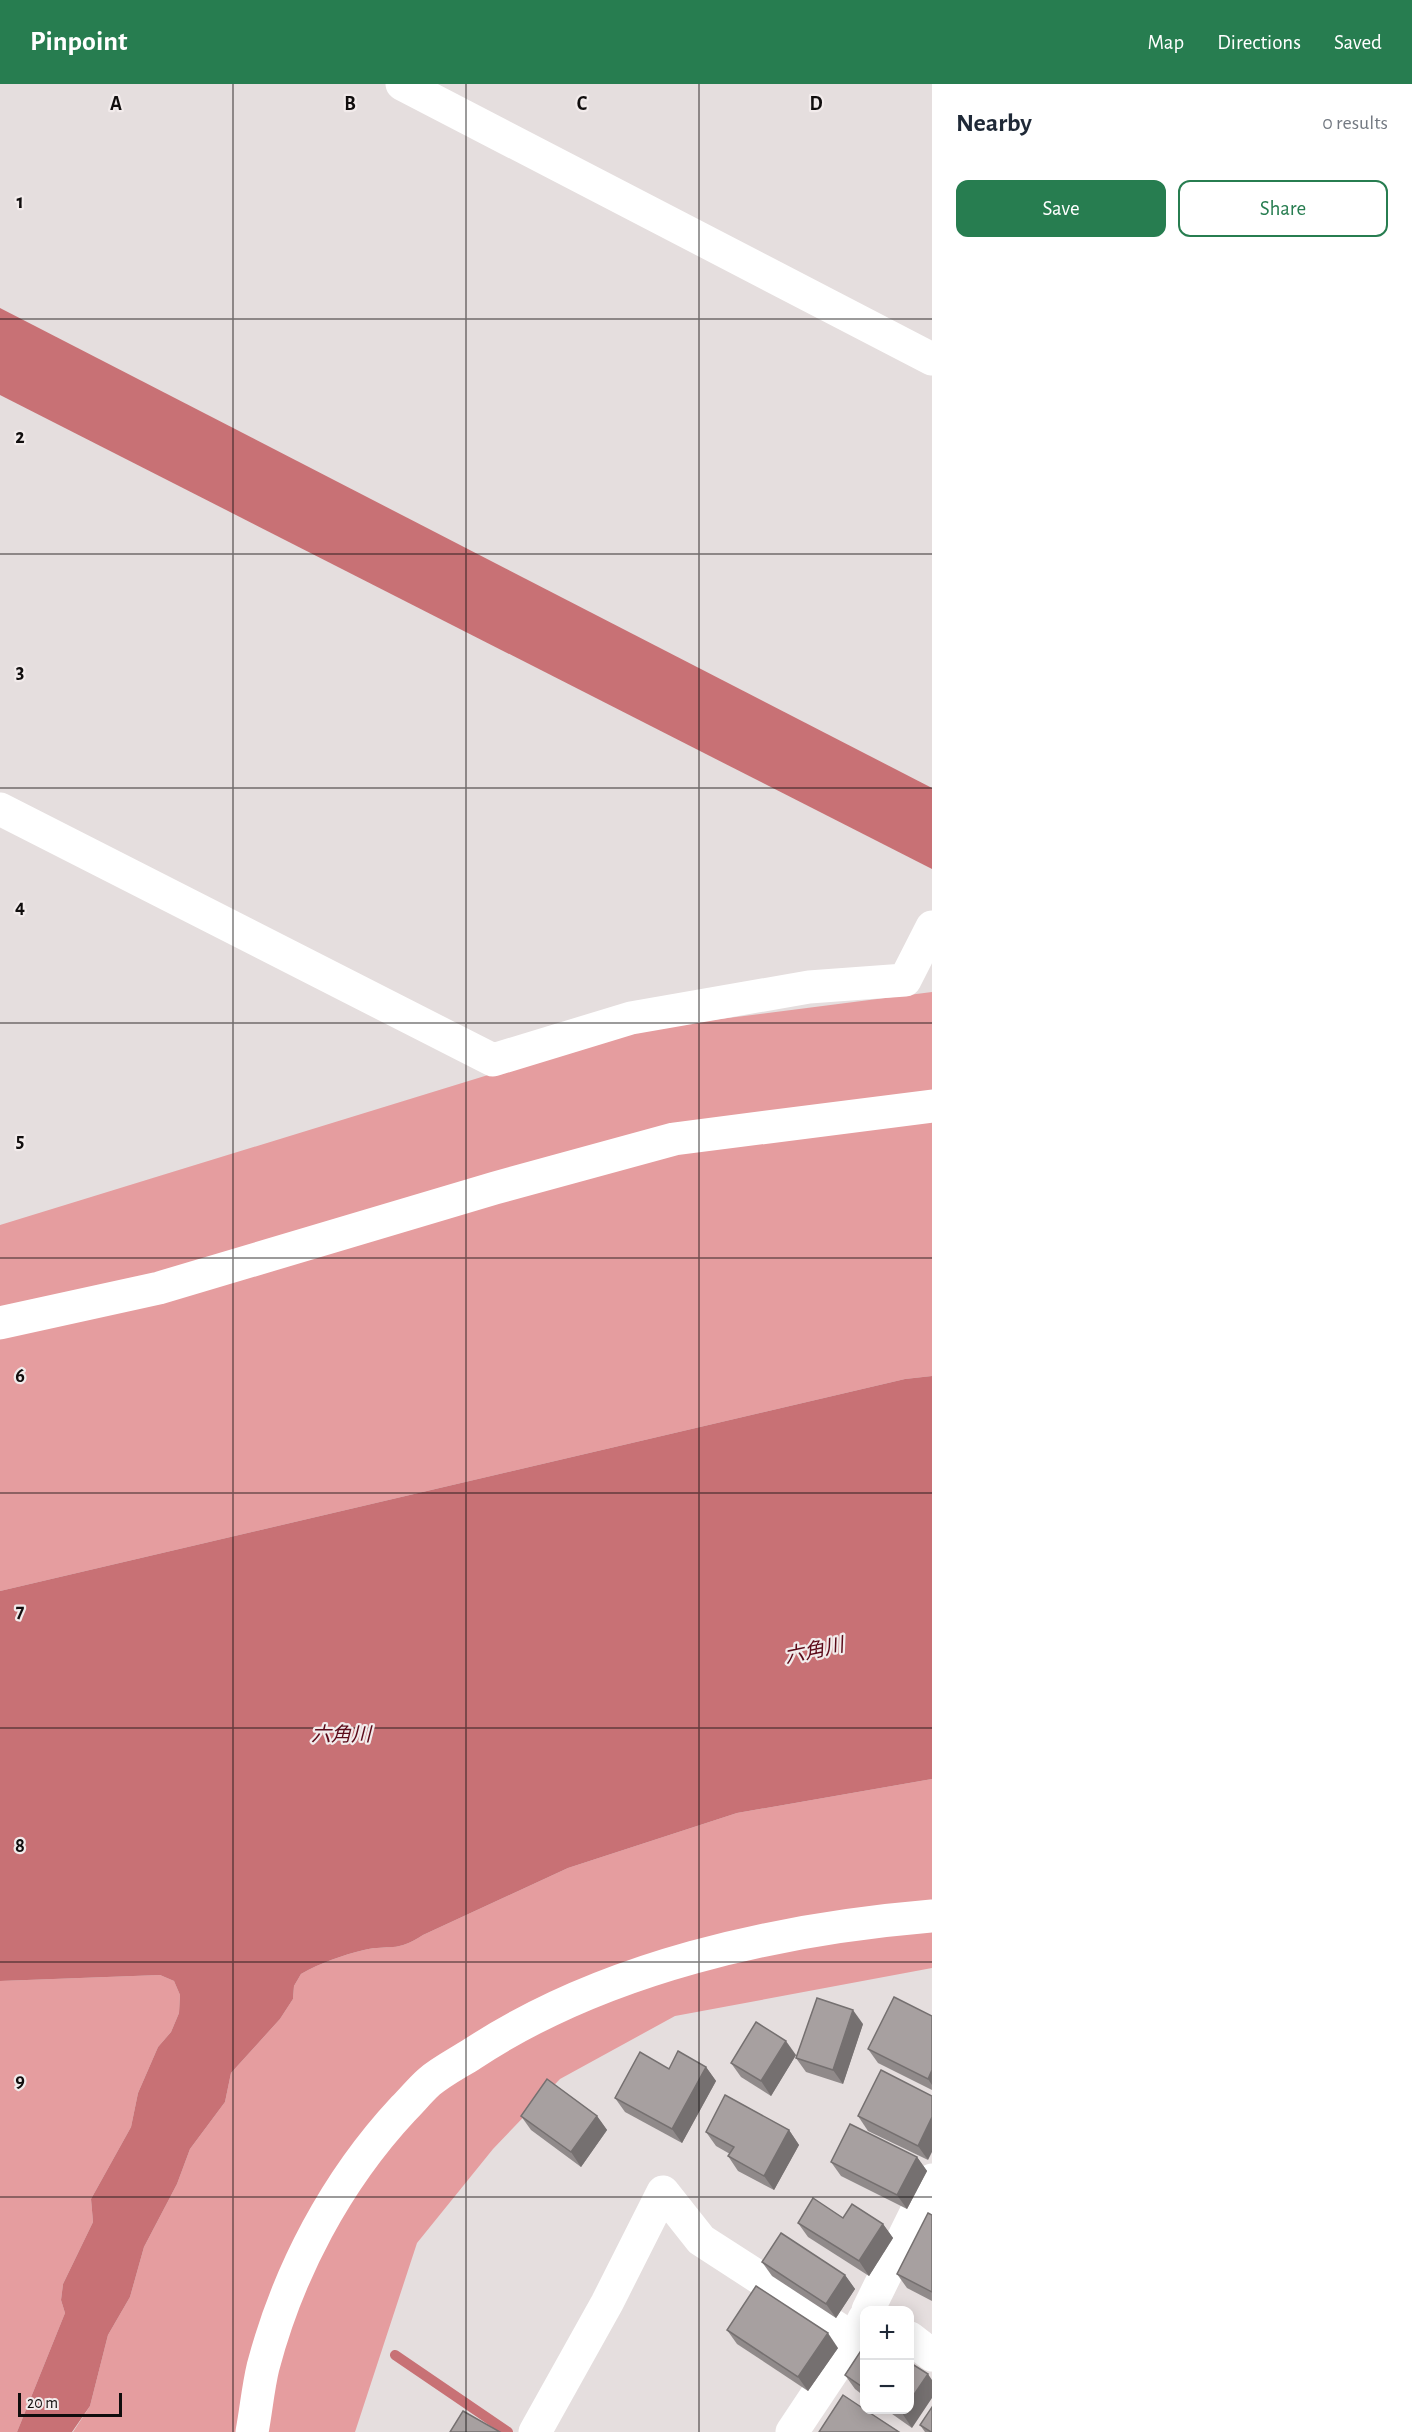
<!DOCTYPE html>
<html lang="en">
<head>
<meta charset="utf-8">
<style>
  body { margin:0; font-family:"Alegreya Sans","Noto Sans JP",sans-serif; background:#f6f6f7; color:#1f2937 }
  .controls { position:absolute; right:18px; bottom:18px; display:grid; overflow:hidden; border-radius:12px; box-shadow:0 3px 15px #0003 }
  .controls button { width:54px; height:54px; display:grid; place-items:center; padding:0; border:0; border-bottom:2px solid #e0e1e3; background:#fff; color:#1f2937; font:30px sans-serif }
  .scale { position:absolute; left:18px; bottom:15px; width:104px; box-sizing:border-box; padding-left:6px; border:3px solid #100d0d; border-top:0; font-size:16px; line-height:21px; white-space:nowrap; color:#100d0d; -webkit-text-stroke:4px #f2ebeb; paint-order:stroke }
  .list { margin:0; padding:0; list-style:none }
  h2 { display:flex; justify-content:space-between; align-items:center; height:78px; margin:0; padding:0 24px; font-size:26px }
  h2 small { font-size:20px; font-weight:400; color:#747a83 }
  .actions { display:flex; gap:12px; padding:18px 24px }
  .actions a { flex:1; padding:14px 0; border:2px solid #277d50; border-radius:12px; text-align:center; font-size:21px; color:#277d50 }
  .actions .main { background:#277d50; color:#fff }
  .map { position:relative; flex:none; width:932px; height:2348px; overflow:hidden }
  header { display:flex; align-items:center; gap:36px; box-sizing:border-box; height:84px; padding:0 30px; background:#277d50; color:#fff }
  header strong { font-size:28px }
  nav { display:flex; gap:33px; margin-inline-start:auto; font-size:21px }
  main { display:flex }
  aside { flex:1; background:#fff }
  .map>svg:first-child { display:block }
  .green { fill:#e59d9f }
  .water { fill:#c87175 }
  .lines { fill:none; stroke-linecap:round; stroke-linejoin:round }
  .stream { stroke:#c87175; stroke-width:10 }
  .street { stroke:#fff; stroke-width:33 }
  .wall { fill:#908a8a }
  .shaded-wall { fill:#757070 }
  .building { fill:#a7a0a0; stroke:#757070; stroke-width:1.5 }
  .grid { fill:none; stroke:#100d0d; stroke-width:1.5; stroke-opacity:0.55 }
  .labels { text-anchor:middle; stroke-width:4.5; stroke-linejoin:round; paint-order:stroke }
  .water-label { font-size:20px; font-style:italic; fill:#5b0a19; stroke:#f2ebeb }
  .grid-label { font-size:20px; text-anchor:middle; font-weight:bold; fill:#100d0d; stroke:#f2ebeb; stroke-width:4.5; stroke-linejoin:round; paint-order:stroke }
</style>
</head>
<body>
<header>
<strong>Pinpoint</strong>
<nav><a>Map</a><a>Directions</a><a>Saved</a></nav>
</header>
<main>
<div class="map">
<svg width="932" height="2348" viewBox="0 0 932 2348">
  <rect width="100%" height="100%" fill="#e5dede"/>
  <g class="green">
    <path d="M932 908V1292L905 1295 0 1507V1141L634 946Z"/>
    <path d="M932 1695V1884L675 1932 560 1995 493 2065 417 2159 355 2348H73L90 2322 108 2251 130 2213 144 2163 177 2100 190 2065 225 2018 231 1989 280 1935 293 1915 294 1902 301 1890C320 1879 343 1871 364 1866 390 1860 396 1869 423 1851L568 1784 737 1729Z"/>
    <path d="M160 1891 174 1897 180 1911 179 1929 171 1948 158 1963 138 2009 131 2043 91 2115 93 2138 63 2200 61 2216 65 2229 17 2348H0V1897Z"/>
  </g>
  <g class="water">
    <path d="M0 224 932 704V785L0 311Z"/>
    <path d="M932 1292V1695L737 1729 568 1784 423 1851C396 1869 390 1860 364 1866 343 1871 320 1879 301 1890L294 1902 293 1915 280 1935 231 1989 225 2018 190 2065 177 2100 144 2163 130 2213 108 2251 90 2322 72 2348H17L65 2229 61 2216 63 2200 93 2138 91 2115 131 2043 138 2009 158 1963 171 1948 179 1929 180 1911 174 1897 160 1891 0 1897V1507L905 1295Z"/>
  </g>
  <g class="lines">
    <path class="stream" d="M395 2271 508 2348"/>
    <g class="street">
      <path d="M402 0 932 275"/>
      <path d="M0 725 493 976 631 934 809 903 905 896 932 843"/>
      <path d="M0 1239 159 1204 495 1104 674 1055 932 1022"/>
      <path d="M868 2226 932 2096"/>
      <path d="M910 2254 932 2271"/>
      <path d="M252 2348C256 2327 258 2304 263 2283 288 2188 336 2097 403 2025 412 2016 420 2006 429 1998 442 1987 458 1979 472 1970 604 1883 777 1845 932 1832"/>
      <path d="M535 2348 607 2219 663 2108 701 2156 854 2255"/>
      <path d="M792 2348 854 2255 864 2235"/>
    </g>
  </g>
  <g class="wall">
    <path d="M932 1932V2006L878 1979 868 1965Z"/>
    <path d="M863 1940 843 2000 806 1988 796 1974Z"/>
    <path d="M796 1971 771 2012 741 1993 731 1979Z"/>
    <path d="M706 1983 716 1997 682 2059 625 2028 615 2014 669 1985Z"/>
    <path d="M881 1986 928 2076 868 2047 858 2032Z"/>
    <path d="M521 2032H597L607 2046 581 2083 531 2046Z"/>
    <path d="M789 2046 799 2061 774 2106 738 2087 728 2072 730 2070 716 2062 706 2048Z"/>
    <path d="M917 2073 927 2087 907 2125 841 2092 831 2078Z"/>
    <path d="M932 2131V2217L907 2204 897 2190Z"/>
    <path d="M843 2134 883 2140 893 2154 869 2192 808 2153 798 2139Z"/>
    <path d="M762 2178 845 2191 855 2205 836 2234 772 2192Z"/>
    <path d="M727 2246 838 2264 808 2307 737 2260Z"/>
    <path d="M864 2262V2312L855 2305 845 2291Z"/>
    <path d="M885 2325H909L912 2344Z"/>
    <path d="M920 2341 932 2348H925Z"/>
  </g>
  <g class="shaded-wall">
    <path d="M853 1926 863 1940 843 2000 833 1986Z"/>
    <path d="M786 1957 796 1971 771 2012 761 1997Z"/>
    <path d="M706 1983 716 1997 682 2059 672 2045Z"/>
    <path d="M932 1986V2001L928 1995Z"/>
    <path d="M597 2032 607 2046 581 2083 571 2068Z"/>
    <path d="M932 2033V2068L928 2076 918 2062Z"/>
    <path d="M789 2046 799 2061 774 2106 764 2092Z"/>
    <path d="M917 2073 927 2087 907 2125 897 2111Z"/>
    <path d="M883 2140 893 2154 869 2192 859 2177Z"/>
    <path d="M845 2191 855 2205 836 2234 826 2220Z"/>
    <path d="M828 2249 838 2264 808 2307 798 2293Z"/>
    <path d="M928 2290 932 2296V2314L912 2344 902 2329 905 2325H909V2318Z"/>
  </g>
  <g class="building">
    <path d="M894 1913 932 1932V1986L928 1995 868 1965Z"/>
    <path d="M817 1914 853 1926 833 1986 796 1974Z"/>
    <path d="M756 1938 786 1957 761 1997 731 1979Z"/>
    <path d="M678 1967 706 1983 672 2045 615 2014 640 1968 669 1985Z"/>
    <path d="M881 1986 932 2012V2033L918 2062 858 2032Z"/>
    <path d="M547 1995 597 2032 571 2068 521 2032Z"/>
    <path d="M725 2011 789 2046 764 2092 728 2072 734 2063 706 2048Z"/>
    <path d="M850 2040 917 2073 897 2111 831 2078Z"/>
    <path d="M813 2114 843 2134 852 2120 883 2140 859 2177 798 2139Z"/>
    <path d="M928 2129 932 2131V2208L897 2190Z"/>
    <path d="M781 2149 845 2191 826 2220 762 2178Z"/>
    <path d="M756 2202 828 2249 798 2293 727 2246Z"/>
    <path d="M864 2262V2304L845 2291Z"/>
    <path d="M909 2278 928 2290 909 2318Z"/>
    <path d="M843 2311 864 2325 899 2348H819Z"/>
    <path d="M932 2323V2348H931L920 2341Z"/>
    <path d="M897 2325H905L902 2329Z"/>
    <path d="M463 2327 500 2348H450Z"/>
  </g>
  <path class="grid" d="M233 0V2348M466 0V2348M699 0V2348M0 235H932M0 470H932M0 704H932M0 939H932M0 1174H932M0 1409H932M0 1644H932M0 1878H932M0 2113H932"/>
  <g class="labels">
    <g class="water-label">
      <text transform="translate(814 1566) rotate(-12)" y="7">六角川</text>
      <text x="341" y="1657">六角川</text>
    </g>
  </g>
  <g class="grid-label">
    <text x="116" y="26">A</text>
    <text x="350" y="26">B</text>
    <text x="582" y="26">C</text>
    <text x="816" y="26">D</text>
    <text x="20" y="124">1</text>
    <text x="20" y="359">2</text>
    <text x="20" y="594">3</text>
    <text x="20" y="829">4</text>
    <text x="20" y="1063">5</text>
    <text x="20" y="1298">6</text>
    <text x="20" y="1533">7</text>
    <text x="20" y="1768">8</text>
    <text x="20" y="2003">9</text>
  </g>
</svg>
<div class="controls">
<button>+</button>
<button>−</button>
</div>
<div class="scale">20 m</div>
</div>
<aside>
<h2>Nearby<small>0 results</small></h2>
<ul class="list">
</ul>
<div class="actions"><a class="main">Save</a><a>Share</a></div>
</aside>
</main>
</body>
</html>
